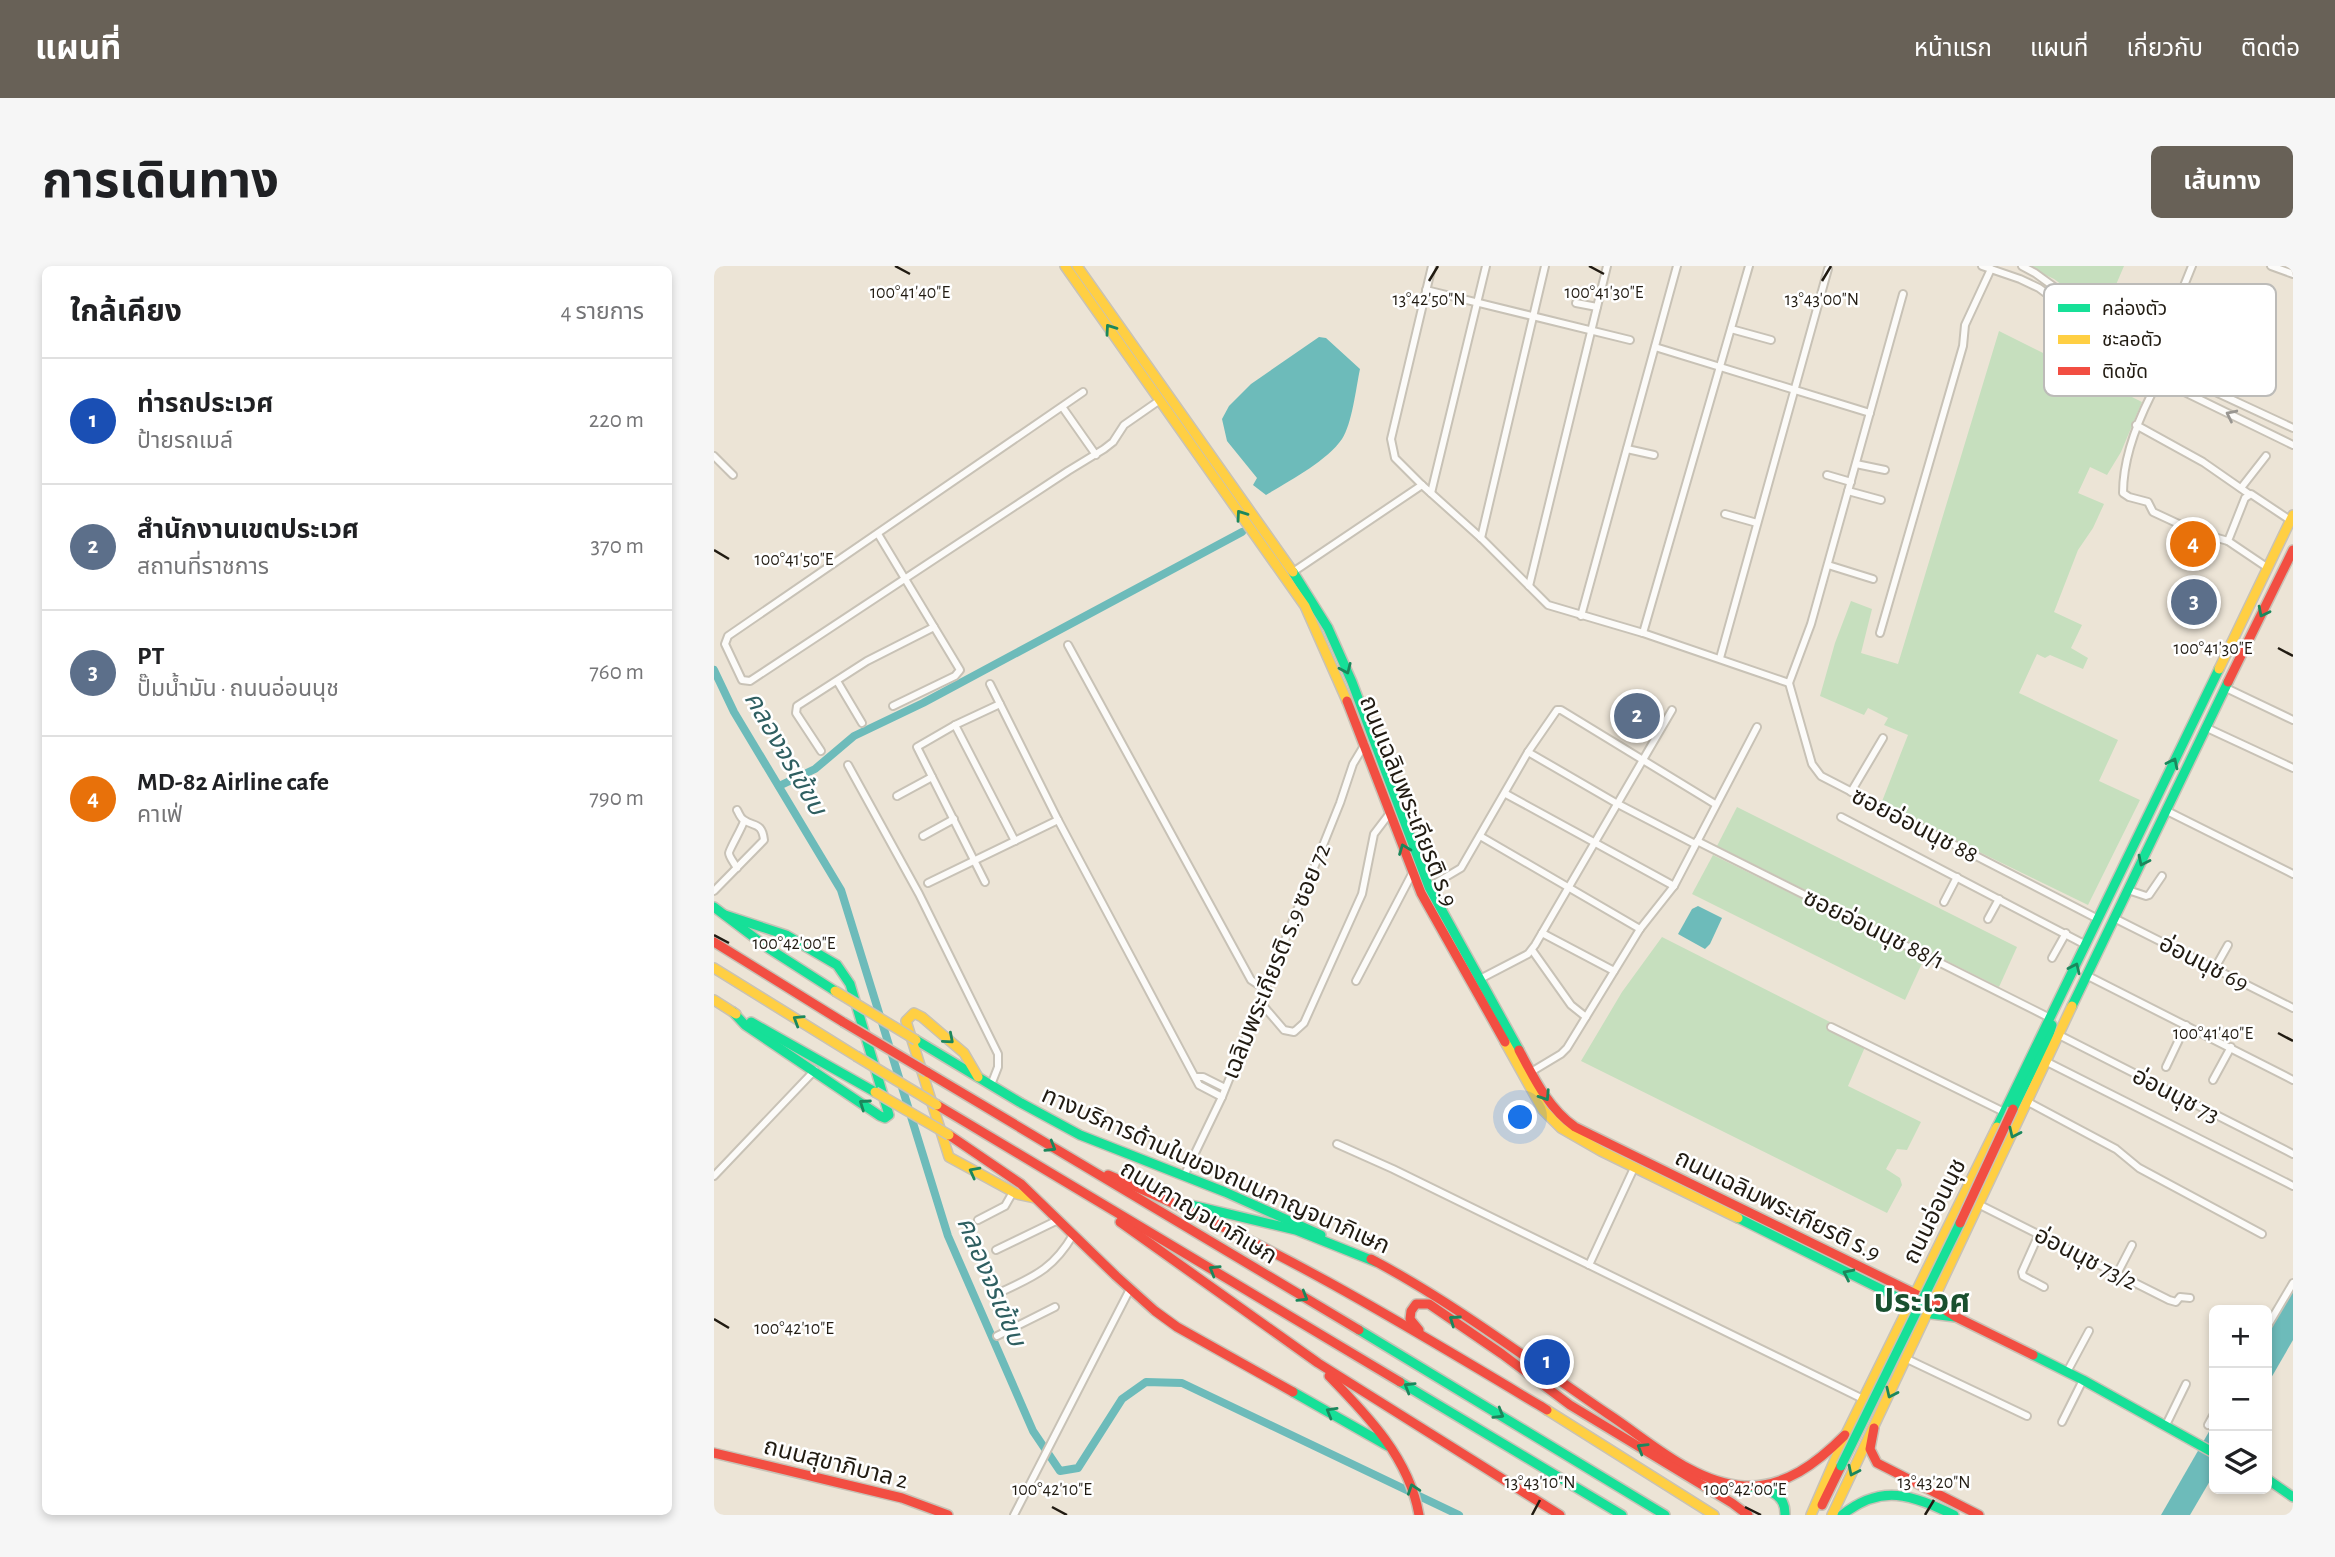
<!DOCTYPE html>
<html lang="th">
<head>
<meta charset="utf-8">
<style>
  body { margin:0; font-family:"Alegreya Sans","Noto Sans Thai",sans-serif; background:#f6f6f6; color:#202124 }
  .controls { position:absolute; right:21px; bottom:21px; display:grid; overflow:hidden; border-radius:10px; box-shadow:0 4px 10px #0003 }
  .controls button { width:63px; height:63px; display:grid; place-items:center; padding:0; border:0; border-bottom:2px solid #e0e0e0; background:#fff; color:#202124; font:35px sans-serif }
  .you { position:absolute; left:807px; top:852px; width:24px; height:24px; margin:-18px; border:5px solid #fff; border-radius:50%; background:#1a73e8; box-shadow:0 0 0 10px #1a73e833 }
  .badge { display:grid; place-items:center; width:46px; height:46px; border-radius:50%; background:#686157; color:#fff; font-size:23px; font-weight:700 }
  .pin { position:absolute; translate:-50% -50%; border:4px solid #fff; box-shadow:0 2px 7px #0006 }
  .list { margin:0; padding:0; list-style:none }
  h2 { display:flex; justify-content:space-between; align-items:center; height:91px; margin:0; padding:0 28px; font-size:30px }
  h2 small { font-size:23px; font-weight:400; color:#757577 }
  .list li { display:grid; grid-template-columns:46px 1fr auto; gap:21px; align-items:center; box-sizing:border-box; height:126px; padding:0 28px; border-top:2px solid #e0e0e0 }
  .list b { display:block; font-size:26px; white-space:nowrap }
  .list p { margin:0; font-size:23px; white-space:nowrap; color:#757577 }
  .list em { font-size:23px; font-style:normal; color:#757577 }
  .icon { flex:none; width:38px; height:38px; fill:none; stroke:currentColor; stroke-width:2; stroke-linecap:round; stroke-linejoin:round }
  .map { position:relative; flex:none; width:1579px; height:1249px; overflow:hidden; border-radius:10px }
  header { display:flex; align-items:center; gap:42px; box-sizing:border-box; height:98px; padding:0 35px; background:#686157; color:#fff }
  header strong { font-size:33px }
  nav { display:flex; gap:38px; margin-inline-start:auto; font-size:24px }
  .intro { display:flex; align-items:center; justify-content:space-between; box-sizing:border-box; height:168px; padding:0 42px }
  h1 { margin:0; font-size:49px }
  .button { padding:18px 32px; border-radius:10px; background:#686157; color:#fff; font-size:24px; font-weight:700 }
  main { display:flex; gap:42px; padding:0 42px }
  aside { flex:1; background:#fff; border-radius:10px; box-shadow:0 4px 10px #0003 }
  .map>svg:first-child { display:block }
  .green { fill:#c6dfbe }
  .water { fill:#6dbbba }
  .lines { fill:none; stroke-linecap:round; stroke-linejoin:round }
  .canal { stroke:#6dbbba; stroke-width:8 }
  .street-casing { stroke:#c8c2b6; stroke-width:10 }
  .fast-casing { stroke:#c8c2b6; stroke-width:12 }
  .slow-casing { stroke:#c8c2b6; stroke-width:12 }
  .jam-casing { stroke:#c8c2b6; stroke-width:12 }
  .street { stroke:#fcfbf9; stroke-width:6 }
  .fast { stroke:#16e098; stroke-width:9 }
  .slow { stroke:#ffcf43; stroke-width:9 }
  .jam { stroke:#f24e42; stroke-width:9 }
  .fast-bridge-casing { stroke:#c8c2b6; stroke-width:12; stroke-linecap:butt }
  .slow-bridge-casing { stroke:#c8c2b6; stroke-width:12; stroke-linecap:butt }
  .jam-bridge-casing { stroke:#c8c2b6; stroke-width:12; stroke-linecap:butt }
  .fast-bridge { stroke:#16e098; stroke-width:9 }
  .slow-bridge { stroke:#ffcf43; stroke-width:9 }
  .jam-bridge { stroke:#f24e42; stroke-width:9 }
  .oneway { stroke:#1b875c }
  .oneway2 { stroke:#999691 }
  .ticks { fill:none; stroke:#211b12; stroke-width:2.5 }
  .labels { text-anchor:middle; stroke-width:5; stroke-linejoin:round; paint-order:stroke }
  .street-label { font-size:24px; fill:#211b12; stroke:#fff }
  .water-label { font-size:26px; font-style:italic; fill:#2f5f61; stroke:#fff }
  .district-label { font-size:32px; font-weight:bold; fill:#19502f; stroke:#fff }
  .key { fill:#fff; stroke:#bcbbb8; stroke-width:2 }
  .key-label { font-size:19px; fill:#211b12 }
  .ticks-label { font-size:18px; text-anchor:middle; fill:#211b12; stroke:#fff; stroke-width:5; stroke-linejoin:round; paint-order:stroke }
</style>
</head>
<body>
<header>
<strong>แผนที่</strong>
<nav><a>หน้าแรก</a><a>แผนที่</a><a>เกี่ยวกับ</a><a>ติดต่อ</a></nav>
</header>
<div class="intro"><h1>การเดินทาง</h1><a class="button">เส้นทาง</a></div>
<main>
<aside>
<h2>ใกล้เคียง<small>4 รายการ</small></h2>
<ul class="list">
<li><span class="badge" style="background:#1a4fb4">1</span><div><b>ท่ารถประเวศ</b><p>ป้ายรถเมล์</p></div><em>220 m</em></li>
<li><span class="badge" style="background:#5c6f8a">2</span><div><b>สำนักงานเขตประเวศ</b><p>สถานที่ราชการ</p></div><em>370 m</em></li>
<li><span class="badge" style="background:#5c6f8a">3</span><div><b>PT</b><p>ปั๊มน้ำมัน · ถนนอ่อนนุช</p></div><em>760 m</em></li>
<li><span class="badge" style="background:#e8710a">4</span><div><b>MD-82 Airline cafe</b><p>คาเฟ่</p></div><em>790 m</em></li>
</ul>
</aside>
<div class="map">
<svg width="1579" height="1249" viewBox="0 0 1579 1249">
  <rect width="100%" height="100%" fill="#ece4d6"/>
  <g class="green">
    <path d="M1313 0H1410L1389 49 1340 13Z"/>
    <path d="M1285 65 1428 136 1407 186 1393 209 1376 201 1364 227 1390 238 1379 262 1364 284 1340 346 1368 359 1357 382 1374 392 1369 403 1336 389 1331 392 1323 388 1305 427 1404 474 1385 515 1426 534 1374 639 1167 538 1194 469 1170 459 1174 452 1154 442 1150 449 1106 430 1121 377 1137 335 1158 343 1147 387 1184 398Z"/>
    <path d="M1023 541 1303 681 1285 721 1003 580Z"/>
    <path d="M999 589 1210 693 1191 734 978 628Z"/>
    <path d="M948 671 1116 756 1114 764 1151 781 1134 820 1207 856 1193 884 1183 883 1172 903 1186 912 1188 919 1173 947 867 795 908 726Z"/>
  </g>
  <g class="water">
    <path d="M605 71 612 72 646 103C642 122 638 158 628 173 613 195 575 215 552 229L539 219 543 212 513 175 508 153 515 140 537 118Z"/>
    <path d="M984 640 1008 652 996 678 991 683 964 668 978 643Z"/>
    <path d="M1579 1020V1074L1553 1119V1067Z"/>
    <path d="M1500 1157V1208L1476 1249H1447Z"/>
  </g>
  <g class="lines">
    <g class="canal">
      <path d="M0 404 20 446 127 624 234 970 319 1165 346 1205 364 1202 408 1133 432 1116 468 1117 745 1249"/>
      <path d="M65 520 101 503 140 470 209 437 528 266"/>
    </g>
    <defs>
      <g id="street">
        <path d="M718 0 677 173 681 192 708 219 767 272 834 339 929 367 1075 417"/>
        <path d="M1268 0 1306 13 1325 22 1454 118 1579 179"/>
        <path d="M1308 0 1321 7 1454 104 1579 162"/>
        <path d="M1557 0 1579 8"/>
        <path d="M712 24 916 74"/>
        <path d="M862 37 883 41"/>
        <path d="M1017 63 1057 74"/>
        <path d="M941 81 1156 147"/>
        <path d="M1433 103 1440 94 1478 0"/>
        <path d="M369 126 14 370 11 378 28 414 36 415 354 205 390 183 399 176 410 159 446 134"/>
        <path d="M1437 129C1422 159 1409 193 1409 227L1415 231 1434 236 1439 246 1482 266 1514 275"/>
        <path d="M349 142 382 189"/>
        <path d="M1422 159 1489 196 1535 228"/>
        <path d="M913 183 940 189"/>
        <path d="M0 190 19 209"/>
        <path d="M1142 198 1171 204"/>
        <path d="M1113 209 1137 216"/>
        <path d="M1527 222 1552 190"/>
        <path d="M1134 225 1167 234"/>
        <path d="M717 227 772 0"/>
        <path d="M1011 248 1043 257"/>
        <path d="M164 268 246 404 241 410 179 440"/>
        <path d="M767 272 831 0"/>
        <path d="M1114 299 1159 313"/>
        <path d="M1554 302 1514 275 1531 232 1537 228 1576 254"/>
        <path d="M579 306 708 219"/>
        <path d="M815 320 893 0"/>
        <path d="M867 350 963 0"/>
        <path d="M929 367 1035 0"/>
        <path d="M1166 367 1249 80 1251 59 1277 3"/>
        <path d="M354 379 537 714 551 723"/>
        <path d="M1006 392 1114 3"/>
        <path d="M123 415 148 457"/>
        <path d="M1075 417 1098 498 1107 510 1384 653"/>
        <path d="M1075 417 1097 358 1189 28"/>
        <path d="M276 418 344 554 485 819 508 831"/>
        <path d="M1512 422 1579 454"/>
        <path d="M241 459 301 575"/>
        <path d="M1493 462 1579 502"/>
        <path d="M107 485 82 447 83 440 153 395 220 361"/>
        <path d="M814 486 902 537 981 578"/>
        <path d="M134 499 205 628 284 788V801L277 819"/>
        <path d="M1137 526 1169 472"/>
        <path d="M792 528 960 620"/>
        <path d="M183 530 218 511"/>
        <path d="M1453 545 1579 608"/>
        <path d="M1127 551 1372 679"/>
        <path d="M209 570 240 553"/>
        <path d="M766 570 926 663"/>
        <path d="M983 575 1336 752"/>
        <path d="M23 602C21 598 15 591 15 587 15 584 28 562 30 555"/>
        <path d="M271 616 203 481 241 459 286 438"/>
        <path d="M214 617 344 554"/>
        <path d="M715 621 747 602 814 486 843 444H847L1001 538"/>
        <path d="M1414 624 1432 630 1435 629 1448 610"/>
        <path d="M0 625 50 574C48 556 40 561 30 554 26 552 25 547 23 544"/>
        <path d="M1230 636 1243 611"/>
        <path d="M1400 652 1579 742"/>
        <path d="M1274 653 1285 633"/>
        <path d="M828 667 900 705"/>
        <path d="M818 684 857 739 872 751"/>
        <path d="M1338 692 1352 667"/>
        <path d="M1501 702 1514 679"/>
        <path d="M1372 709 1579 814"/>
        <path d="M766 713 814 688 821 679 958 444"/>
        <path d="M642 715 699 606"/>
        <path d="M546 736 570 764 580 766 590 757 648 628 660 568 676 547"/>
        <path d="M1117 761 1290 846"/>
        <path d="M1345 769 1579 888"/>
        <path d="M1333 796 1579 920"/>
        <path d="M1452 801 1472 759"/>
        <path d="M817 806 847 788 853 782 926 663 960 620 1043 461"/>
        <path d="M482 811H489L511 822"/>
        <path d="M1499 814 1517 781"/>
        <path d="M1314 836 1402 883 1425 902 1548 968"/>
        <path d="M623 878 679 903 1151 1134"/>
        <path d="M0 910 101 804"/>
        <path d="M470 910 508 831 626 537 639 498 651 478"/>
        <path d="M1266 939 1455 1034 1462 1036 1466 1031 1476 1032"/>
        <path d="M264 954 291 940 299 926"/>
        <path d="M1325 968 1308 1006 1309 1010 1330 1021"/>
        <path d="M282 984 344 954"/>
        <path d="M875 999 920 902"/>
        <path d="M1403 1008 1418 979"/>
        <path d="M281 1029C318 1011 338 1005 359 969"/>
        <path d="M1553 1061 1579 1017"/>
        <path d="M283 1070 341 1041"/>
        <path d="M1193 1093 1313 1150"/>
        <path d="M1353 1106 1375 1065"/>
        <path d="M1348 1156 1369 1114"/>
        <path d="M1452 1159 1472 1118"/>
        <path d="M1494 1159 1500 1148"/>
        <path d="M300 1249 415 1025"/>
      </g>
      <g id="fast">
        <path d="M579 306 614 362 638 416 715 621 805 784"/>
        <path d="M0 641 54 682 121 725"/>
        <path d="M11 649 72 669 123 699 136 718 175 849 171 852 166 850 31 759 19 746"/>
        <path d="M1358 740 1514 416"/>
        <path d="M37 756 161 826"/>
        <path d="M202 774 307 837 366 869 511 926 607 969"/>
        <path d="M1299 843 1334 772 1338 759"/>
        <path d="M1283 861 1505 403"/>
        <path d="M477 939 582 964 662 996"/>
        <path d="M1024 952 1217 1048 1241 1051"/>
        <path d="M645 1064 951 1249"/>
        <path d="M1319 1089 1369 1114 1500 1187"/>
        <path d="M686 1116 908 1249"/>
        <path d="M579 1126 674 1180"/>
        <path d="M1553 1213 1579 1231"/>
        <path d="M1027 1220C1047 1223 1072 1223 1071 1249"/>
        <path d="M1128 1249C1168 1217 1197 1229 1240 1249"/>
      </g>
      <g id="slow">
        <path d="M351 0 591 340 633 435"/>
        <path d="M363 0 579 306"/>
        <path d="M1505 403 1579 249"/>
        <path d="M0 702 142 790"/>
        <path d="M0 734 22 748"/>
        <path d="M791 776 829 844 847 862 887 885 1024 952"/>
        <path d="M264 811 250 787 208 751 200 747 192 755 235 891 303 928 321 932"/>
        <path d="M833 1144 1000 1249"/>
        <path d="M1097 1249 1133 1166 1283 861"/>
        <path d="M1118 1249 1358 740"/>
      </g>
      <g id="jam">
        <path d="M1514 416 1579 284"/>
        <path d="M633 435 707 627 791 776"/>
        <path d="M0 676 129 756"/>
        <path d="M805 784C820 812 834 842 861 861L1222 1038 1242 1051 1319 1089"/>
        <path d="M213 806 645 1064"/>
        <path d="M223 839 686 1116"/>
        <path d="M235 869 307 918 402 1010 441 1045 463 1061 579 1126"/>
        <path d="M394 909C548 972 690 1058 833 1144"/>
        <path d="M406 956 604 1097 846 1249"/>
        <path d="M657 993C740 1037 816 1095 894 1148 934 1174 979 1217 1030 1220 1071 1222 1103 1197 1131 1169"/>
        <path d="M705 1064 696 1053 697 1045 702 1038H715L788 1088 856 1139 1018 1237 1034 1249"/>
        <path d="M615 1110C654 1150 695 1192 705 1249"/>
        <path d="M1160 1162 1156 1183 1163 1197 1265 1249"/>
        <path d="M0 1187 188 1232 234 1249"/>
        <path d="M1108 1239 1127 1200"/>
      </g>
    </defs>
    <use href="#street" class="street-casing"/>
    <use href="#fast" class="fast-casing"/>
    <use href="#slow" class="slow-casing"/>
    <use href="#jam" class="jam-casing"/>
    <use href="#street" class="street"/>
    <use href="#fast" class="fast"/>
    <use href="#slow" class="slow"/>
    <use href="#jam" class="jam"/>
    <defs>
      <path id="fast-bridge" d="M1127 1200 1246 957"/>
      <g id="slow-bridge">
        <path d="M121 725 202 774"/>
        <path d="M142 790 223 839"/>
        <path d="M161 826 235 869"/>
      </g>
      <g id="jam-bridge">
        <path d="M129 756 213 806"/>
        <path d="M1246 957 1299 843"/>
      </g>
    </defs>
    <use href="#fast-bridge" class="fast-bridge-casing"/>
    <use href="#slow-bridge" class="slow-bridge-casing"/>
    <use href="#jam-bridge" class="jam-bridge-casing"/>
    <use href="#fast-bridge" class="fast-bridge"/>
    <use href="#slow-bridge" class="slow-bridge"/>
    <use href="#jam-bridge" class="jam-bridge"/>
  </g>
  <defs><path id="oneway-chevron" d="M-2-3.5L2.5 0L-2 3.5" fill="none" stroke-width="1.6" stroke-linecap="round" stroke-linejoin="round" transform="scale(1.75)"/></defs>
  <g class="oneway">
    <use href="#oneway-chevron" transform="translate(396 63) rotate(-125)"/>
    <use href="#oneway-chevron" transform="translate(527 249) rotate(-125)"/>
    <use href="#oneway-chevron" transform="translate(1549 346) rotate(117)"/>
    <use href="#oneway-chevron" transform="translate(632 403) rotate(66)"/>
    <use href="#oneway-chevron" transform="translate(1459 497) rotate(-64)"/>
    <use href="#oneway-chevron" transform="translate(690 583) rotate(-111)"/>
    <use href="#oneway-chevron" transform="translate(1429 595) rotate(116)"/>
    <use href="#oneway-chevron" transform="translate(1361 702) rotate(-65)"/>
    <use href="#oneway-chevron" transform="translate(84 754) rotate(-148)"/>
    <use href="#oneway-chevron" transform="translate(235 773) rotate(41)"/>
    <use href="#oneway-chevron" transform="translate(831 830) rotate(57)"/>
    <use href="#oneway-chevron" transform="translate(150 838) rotate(-145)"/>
    <use href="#oneway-chevron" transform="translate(1300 867) rotate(115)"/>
    <use href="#oneway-chevron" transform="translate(337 881) rotate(31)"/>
    <use href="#oneway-chevron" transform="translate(260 906) rotate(-152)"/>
    <use href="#oneway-chevron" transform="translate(500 1004) rotate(-149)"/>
    <use href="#oneway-chevron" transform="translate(1134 1008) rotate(-154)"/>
    <use href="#oneway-chevron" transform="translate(589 1031) rotate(31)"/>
    <use href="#oneway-chevron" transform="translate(740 1054) rotate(-145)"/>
    <use href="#oneway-chevron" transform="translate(695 1121) rotate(-149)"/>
    <use href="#oneway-chevron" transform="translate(1177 1127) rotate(115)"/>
    <use href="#oneway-chevron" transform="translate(617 1146) rotate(-150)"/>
    <use href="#oneway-chevron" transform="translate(785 1148) rotate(31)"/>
    <use href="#oneway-chevron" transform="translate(928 1182) rotate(-149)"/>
    <use href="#oneway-chevron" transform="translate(1139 1205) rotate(116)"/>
    <use href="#oneway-chevron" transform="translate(699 1223) rotate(-108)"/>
  </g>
  <use class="oneway2" href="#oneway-chevron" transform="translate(1517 149) rotate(-154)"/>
  <path class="ticks" d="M181 0 196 8M875 0 890 8M715 15 724 0M1108 15 1117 0M0 284 15 293M1564 382 1579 390M0 669 15 677M1564 767 1579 775M0 1053 15 1062M338 1241 353 1249M1031 1241 1047 1249M818 1249 826 1234M1211 1249 1220 1234"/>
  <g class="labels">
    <g class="street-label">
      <text transform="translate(695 535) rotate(68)" y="8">ถนนเฉลิมพระเกียรติ ร.9</text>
      <text transform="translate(1201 559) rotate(27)" y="8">ซอยอ่อนนุช 88</text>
      <text transform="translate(1160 663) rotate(26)" y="8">ซอยอ่อนนุช 88/1</text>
      <text transform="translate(562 695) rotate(-68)" y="8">เฉลิมพระเกียรติ ร.9 ซอย 72</text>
      <text transform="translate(1490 697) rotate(27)" y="8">อ่อนนุช 69</text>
      <text transform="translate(1462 829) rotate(27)" y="8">อ่อนนุช 73</text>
      <text transform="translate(502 904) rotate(24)" y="8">ทางบริการด้านในของถนนกาญจนาภิเษก</text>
      <text transform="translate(1064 939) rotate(26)" y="8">ถนนเฉลิมพระเกียรติ ร.9</text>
      <text transform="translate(1220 945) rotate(-64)" y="8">ถนนอ่อนนุช</text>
      <text transform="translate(485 946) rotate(31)" y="8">ถนนกาญจนาภิเษก</text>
      <text transform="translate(1372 992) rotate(27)" y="8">อ่อนนุช 73/2</text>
      <text transform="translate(122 1197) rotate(14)" y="8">ถนนสุขาภิบาล 2</text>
    </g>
    <g class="water-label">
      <text transform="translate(72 487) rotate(60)" y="9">คลองจรเข้ขบ</text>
      <text transform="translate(278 1015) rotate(67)" y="9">คลองจรเข้ขบ</text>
    </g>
    <g class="district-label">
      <text x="1208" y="1046">ประเวศ</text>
    </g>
  </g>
  <rect x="1330" y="18" width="232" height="112" rx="10" class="key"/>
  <rect x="1344" y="38" width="32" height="8" fill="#16e098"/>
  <rect x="1344" y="69" width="32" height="9" fill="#ffcf43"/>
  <rect x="1344" y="101" width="32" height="8" fill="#f24e42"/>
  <g class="key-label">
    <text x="1388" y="49">คล่องตัว</text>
    <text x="1388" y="80">ชะลอตัว</text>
    <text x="1388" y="112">ติดขัด</text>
  </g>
  <g class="ticks-label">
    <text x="196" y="32">100°41'40"E</text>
    <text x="890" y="32">100°41'30"E</text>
    <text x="715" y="39">13°42'50"N</text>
    <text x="1108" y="39">13°43'00"N</text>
    <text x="80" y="299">100°41'50"E</text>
    <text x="1499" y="388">100°41'30"E</text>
    <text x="80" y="683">100°42'00"E</text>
    <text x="1499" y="773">100°41'40"E</text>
    <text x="80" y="1068">100°42'10"E</text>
    <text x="826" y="1222">13°43'10"N</text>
    <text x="1220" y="1222">13°43'20"N</text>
    <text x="338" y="1229">100°42'10"E</text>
    <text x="1031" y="1229">100°42'00"E</text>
  </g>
</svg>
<div class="controls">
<button>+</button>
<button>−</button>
<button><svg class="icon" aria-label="layers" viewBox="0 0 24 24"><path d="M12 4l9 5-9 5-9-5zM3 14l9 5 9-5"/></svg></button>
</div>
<div class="you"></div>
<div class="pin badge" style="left:833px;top:1096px;background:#1a4fb4">1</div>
<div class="pin badge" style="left:923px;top:450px;background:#5c6f8a">2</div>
<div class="pin badge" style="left:1480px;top:336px;background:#5c6f8a">3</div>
<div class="pin badge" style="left:1479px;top:278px;background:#e8710a">4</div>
</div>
</main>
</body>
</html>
